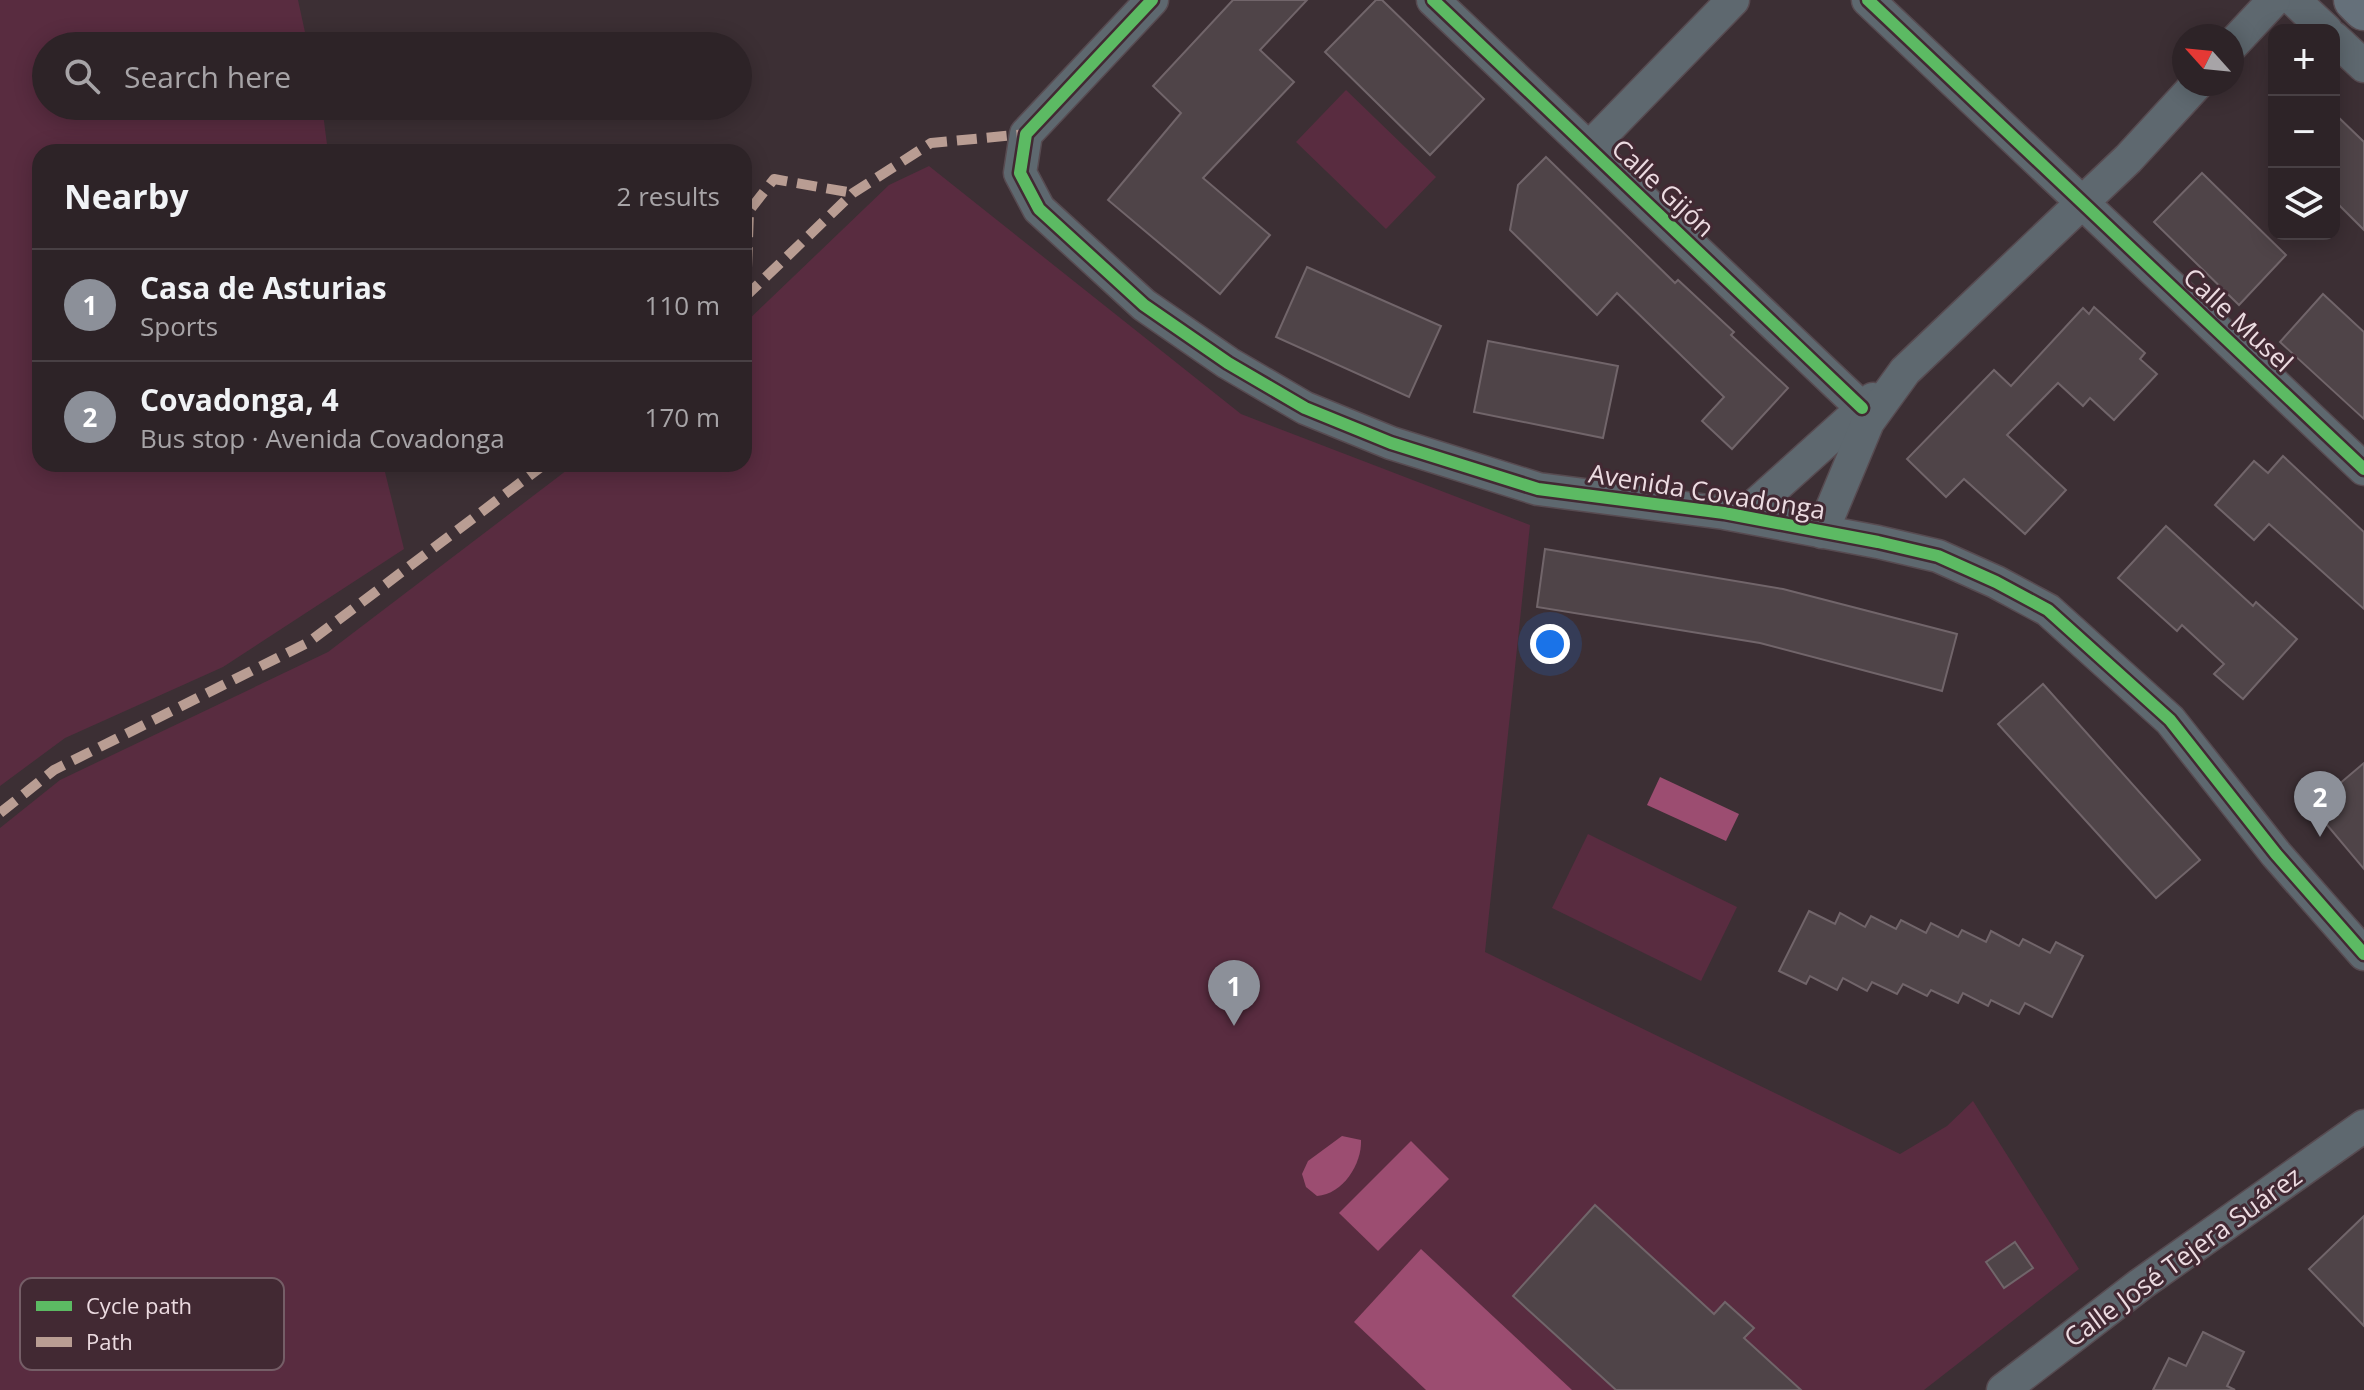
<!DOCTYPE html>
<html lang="en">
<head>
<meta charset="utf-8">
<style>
  body { margin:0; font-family:"Open Sans",sans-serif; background:#392f33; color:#f1f3f6 }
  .controls { position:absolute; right:24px; top:24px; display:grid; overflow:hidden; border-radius:16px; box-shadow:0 4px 20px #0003 }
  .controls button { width:72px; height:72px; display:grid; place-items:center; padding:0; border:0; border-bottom:2px solid #484044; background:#2d2327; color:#f1f3f6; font:40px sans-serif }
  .compass { position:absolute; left:2172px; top:24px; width:72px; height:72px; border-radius:50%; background:#2d2327; box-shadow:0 4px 20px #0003; rotate:297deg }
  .you { position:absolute; left:1550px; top:644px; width:28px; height:28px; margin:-20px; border:6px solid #fff; border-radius:50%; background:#1a73e8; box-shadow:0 0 0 12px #1a73e833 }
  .badge { display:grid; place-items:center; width:52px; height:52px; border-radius:50%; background:#8c9099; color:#fff; font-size:26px; font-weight:700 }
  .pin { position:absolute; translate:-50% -66px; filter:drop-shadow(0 2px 4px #0008) }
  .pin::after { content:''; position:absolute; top:42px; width:28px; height:24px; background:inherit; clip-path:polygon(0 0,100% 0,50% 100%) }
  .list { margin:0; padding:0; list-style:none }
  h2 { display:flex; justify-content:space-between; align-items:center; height:104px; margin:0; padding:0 32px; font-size:34px }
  h2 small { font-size:26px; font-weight:400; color:#a7a4a7 }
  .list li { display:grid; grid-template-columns:52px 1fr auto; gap:24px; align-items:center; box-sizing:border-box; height:112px; padding:0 32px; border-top:2px solid #484044 }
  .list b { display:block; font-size:30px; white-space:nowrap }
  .list p { margin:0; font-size:26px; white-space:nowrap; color:#a7a4a7 }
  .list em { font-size:26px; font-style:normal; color:#a7a4a7 }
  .icon { flex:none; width:44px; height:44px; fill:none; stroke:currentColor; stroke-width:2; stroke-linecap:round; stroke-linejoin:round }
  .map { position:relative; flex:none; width:2364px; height:1390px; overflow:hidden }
  .search { position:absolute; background:#2d2327; box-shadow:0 4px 20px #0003; left:32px; top:32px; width:720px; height:88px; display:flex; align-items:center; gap:20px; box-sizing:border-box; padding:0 28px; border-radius:44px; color:#a7a4a7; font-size:30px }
  .panel { position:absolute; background:#2d2327; box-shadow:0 4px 20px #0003; left:32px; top:144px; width:720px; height:328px; border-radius:24px }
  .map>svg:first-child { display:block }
  .green { fill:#592c40 }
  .water { fill:#9c4d71 }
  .building { fill:#4f4448; stroke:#71656a; stroke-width:2 }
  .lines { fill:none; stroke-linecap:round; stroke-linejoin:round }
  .minor-casing { stroke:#574b51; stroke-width:35 }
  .major-casing { stroke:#574b51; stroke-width:45 }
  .minor { stroke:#5e686f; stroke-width:32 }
  .major { stroke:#65707a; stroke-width:42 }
  .quiet { stroke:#b99d93; stroke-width:10; stroke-dasharray:20 10; stroke-linecap:butt }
  .cycleway-casing { stroke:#422933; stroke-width:17 }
  .cycleway { stroke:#5cba63; stroke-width:12 }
  .labels { text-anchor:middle; stroke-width:6; stroke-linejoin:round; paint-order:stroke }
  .street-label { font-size:26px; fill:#ecdbe1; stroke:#422933 }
  .key { fill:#422933; stroke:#755e67; stroke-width:2 }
  .key-label { font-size:22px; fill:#ecdbe1 }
</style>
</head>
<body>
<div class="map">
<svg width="2364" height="1390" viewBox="0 0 2364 1390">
  <rect width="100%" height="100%" fill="#3c2f34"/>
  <g class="green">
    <path d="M0 0H298L308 46H46V106H322L328 152H40V464H383L404 549 223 667 65 738 0 786Z"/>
    <path d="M1346 90 1436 177 1386 229 1296 142Z"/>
    <path d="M929 166 1241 414 1530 525 1485 952 1900 1154 1947 1126 1973 1101 2079 1269 1924 1390H0V828L60 780 328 652 575 464H744V324L889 185Z"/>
    <path d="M1588 834 1737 907 1701 981 1552 908Z"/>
  </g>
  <g class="water">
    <path d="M1660 777 1739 814 1726 841 1647 805Z"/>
    <path d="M1342 1136 1361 1140C1362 1164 1343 1194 1317 1196L1306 1187 1302 1174 1308 1161Z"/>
    <path d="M1411 1141 1449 1179 1378 1251 1339 1213Z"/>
    <path d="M1421 1249 1572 1390H1426L1354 1322Z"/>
  </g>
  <g class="building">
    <path d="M1233 0H1307L1260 50 1294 82 1203 178 1270 235 1220 294 1108 200 1181 113 1153 86Z"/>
    <path d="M1376 0H1382L1484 99 1430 155 1325 52Z"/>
    <path d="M2334 113 2364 142V230L2334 200Z"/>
    <path d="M1546 157 1675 283 1678 280 1734 332 1731 335 1788 388 1732 449 1702 421 1724 397 1617 293 1597 315 1510 230 1518 185Z"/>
    <path d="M2202 173 2286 255 2239 305 2154 222Z"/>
    <path d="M1307 267 1441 326 1409 397 1276 337Z"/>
    <path d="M2323 294 2364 332V419L2280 342Z"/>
    <path d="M2094 307 2145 353 2140 359 2157 374 2114 420 2090 398 2083 406 2058 383 2007 435 2066 490 2025 534 1964 479 1946 497 1907 459 1994 370 2011 386 2083 308 2089 314Z"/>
    <path d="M1488 341 1618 366 1603 438 1474 412Z"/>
    <path d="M2283 456 2364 532V609L2269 524 2254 540 2215 505 2254 461 2268 473Z"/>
    <path d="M2166 526 2253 606 2256 602 2297 639 2243 699 2214 674 2224 664 2182 625 2177 631 2118 578Z"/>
    <path d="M1545 549 1783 589 1957 634 1942 691 1760 643 1537 607Z"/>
    <path d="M2043 684 2200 860 2156 898 1998 724Z"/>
    <path d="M2364 763V869L2312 807Z"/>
    <path d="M1809 911 1835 924 1840 913 1865 927 1871 916 1896 929 1901 920 1926 933 1931 923 1958 937 1962 930 1986 942 1991 931 2019 946 2023 939 2050 953 2056 942 2083 956 2052 1017 2025 1003 2019 1014 1991 1000 1988 1006 1963 993 1958 1003 1931 990 1927 996 1903 984 1897 994 1872 982 1867 991 1843 978 1837 990 1810 976 1806 984 1779 971Z"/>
    <path d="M1595 1205 1714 1314 1725 1302 1754 1328 1744 1338 1801 1390H1616L1513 1296Z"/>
    <path d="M2364 1216V1326L2309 1269Z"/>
    <path d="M2015 1242 2033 1268 2004 1288 1986 1262Z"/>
    <path d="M2203 1332 2244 1352 2227 1386 2235 1390H2153L2169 1358 2186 1366Z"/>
  </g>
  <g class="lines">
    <defs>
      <g id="minor">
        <path d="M1152 0 1026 134 1020 173 1039 209 1144 305 1228 363 1305 408 1391 443 1538 489 1724 513 1878 542 1938 556 1996 582 2048 610 2170 720 2276 854 2364 954"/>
        <path d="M1433 0 1862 408"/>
        <path d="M1868 0 2364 469"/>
        <path d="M2294 0 2326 30"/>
        <path d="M2334 38 2364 66"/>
        <path d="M2232 45 2274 0"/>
        <path d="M1589 148 1733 0"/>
        <path d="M1743 516 1873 399"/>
        <path d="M1822 532 1868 422 1905 371 2128 159 2197 84"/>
        <path d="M2003 1390 2141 1284 2364 1126"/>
      </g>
      <path id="major" d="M2355 0 2364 9"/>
    </defs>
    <use href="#minor" class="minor-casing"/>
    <use href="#major" class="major-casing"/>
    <use href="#minor" class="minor"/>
    <use href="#major" class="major"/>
    <g class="quiet">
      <path d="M746 297 749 211 774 179 853 193"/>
      <path d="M744 298 853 193 931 143 1026 134"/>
      <path d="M0 813 54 770 309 642 545 464"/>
    </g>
    <defs>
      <g id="cycleway">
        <path d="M1152 0 1026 134 1020 173 1039 209 1144 305 1228 363 1305 408 1391 443 1538 489 1724 513 1878 542 1938 556 1996 582 2048 610 2170 720 2276 854 2364 954"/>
        <path d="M1433 0 1862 408"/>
        <path d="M1868 0 2364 469"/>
      </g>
    </defs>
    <use href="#cycleway" class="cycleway-casing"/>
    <use href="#cycleway" class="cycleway"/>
  </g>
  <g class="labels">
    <g class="street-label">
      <text transform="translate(1663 188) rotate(43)" y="9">Calle Gijón</text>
      <text transform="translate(2238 320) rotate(43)" y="9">Calle Musel</text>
      <text transform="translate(1707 492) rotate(9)" y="9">Avenida Covadonga</text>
      <text transform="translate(2183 1257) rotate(-36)" y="9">Calle José Tejera Suárez</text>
    </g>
  </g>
  <rect x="20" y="1278" width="264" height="92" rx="12" class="key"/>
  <rect x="36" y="1301" width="36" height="10" fill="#5cba63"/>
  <rect x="36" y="1337" width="36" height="10" fill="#b99d93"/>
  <g class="key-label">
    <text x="86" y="1314">Cycle path</text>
    <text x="86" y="1350">Path</text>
  </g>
</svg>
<div class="controls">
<button>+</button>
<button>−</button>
<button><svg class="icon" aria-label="layers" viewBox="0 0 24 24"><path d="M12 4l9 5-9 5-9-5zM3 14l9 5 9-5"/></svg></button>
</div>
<svg class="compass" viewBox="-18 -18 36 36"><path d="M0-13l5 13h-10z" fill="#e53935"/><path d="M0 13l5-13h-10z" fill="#a7a4a7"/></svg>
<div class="you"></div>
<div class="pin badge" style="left:1234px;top:1026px">1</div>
<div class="pin badge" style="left:2320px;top:837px">2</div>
<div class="search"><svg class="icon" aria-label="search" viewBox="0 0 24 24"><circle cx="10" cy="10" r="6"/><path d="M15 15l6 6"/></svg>Search here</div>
<section class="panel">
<h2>Nearby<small>2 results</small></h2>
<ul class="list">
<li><span class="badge">1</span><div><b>Casa de Asturias</b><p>Sports</p></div><em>110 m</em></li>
<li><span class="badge">2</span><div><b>Covadonga, 4</b><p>Bus stop · Avenida Covadonga</p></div><em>170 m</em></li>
</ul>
</section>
</div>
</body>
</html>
